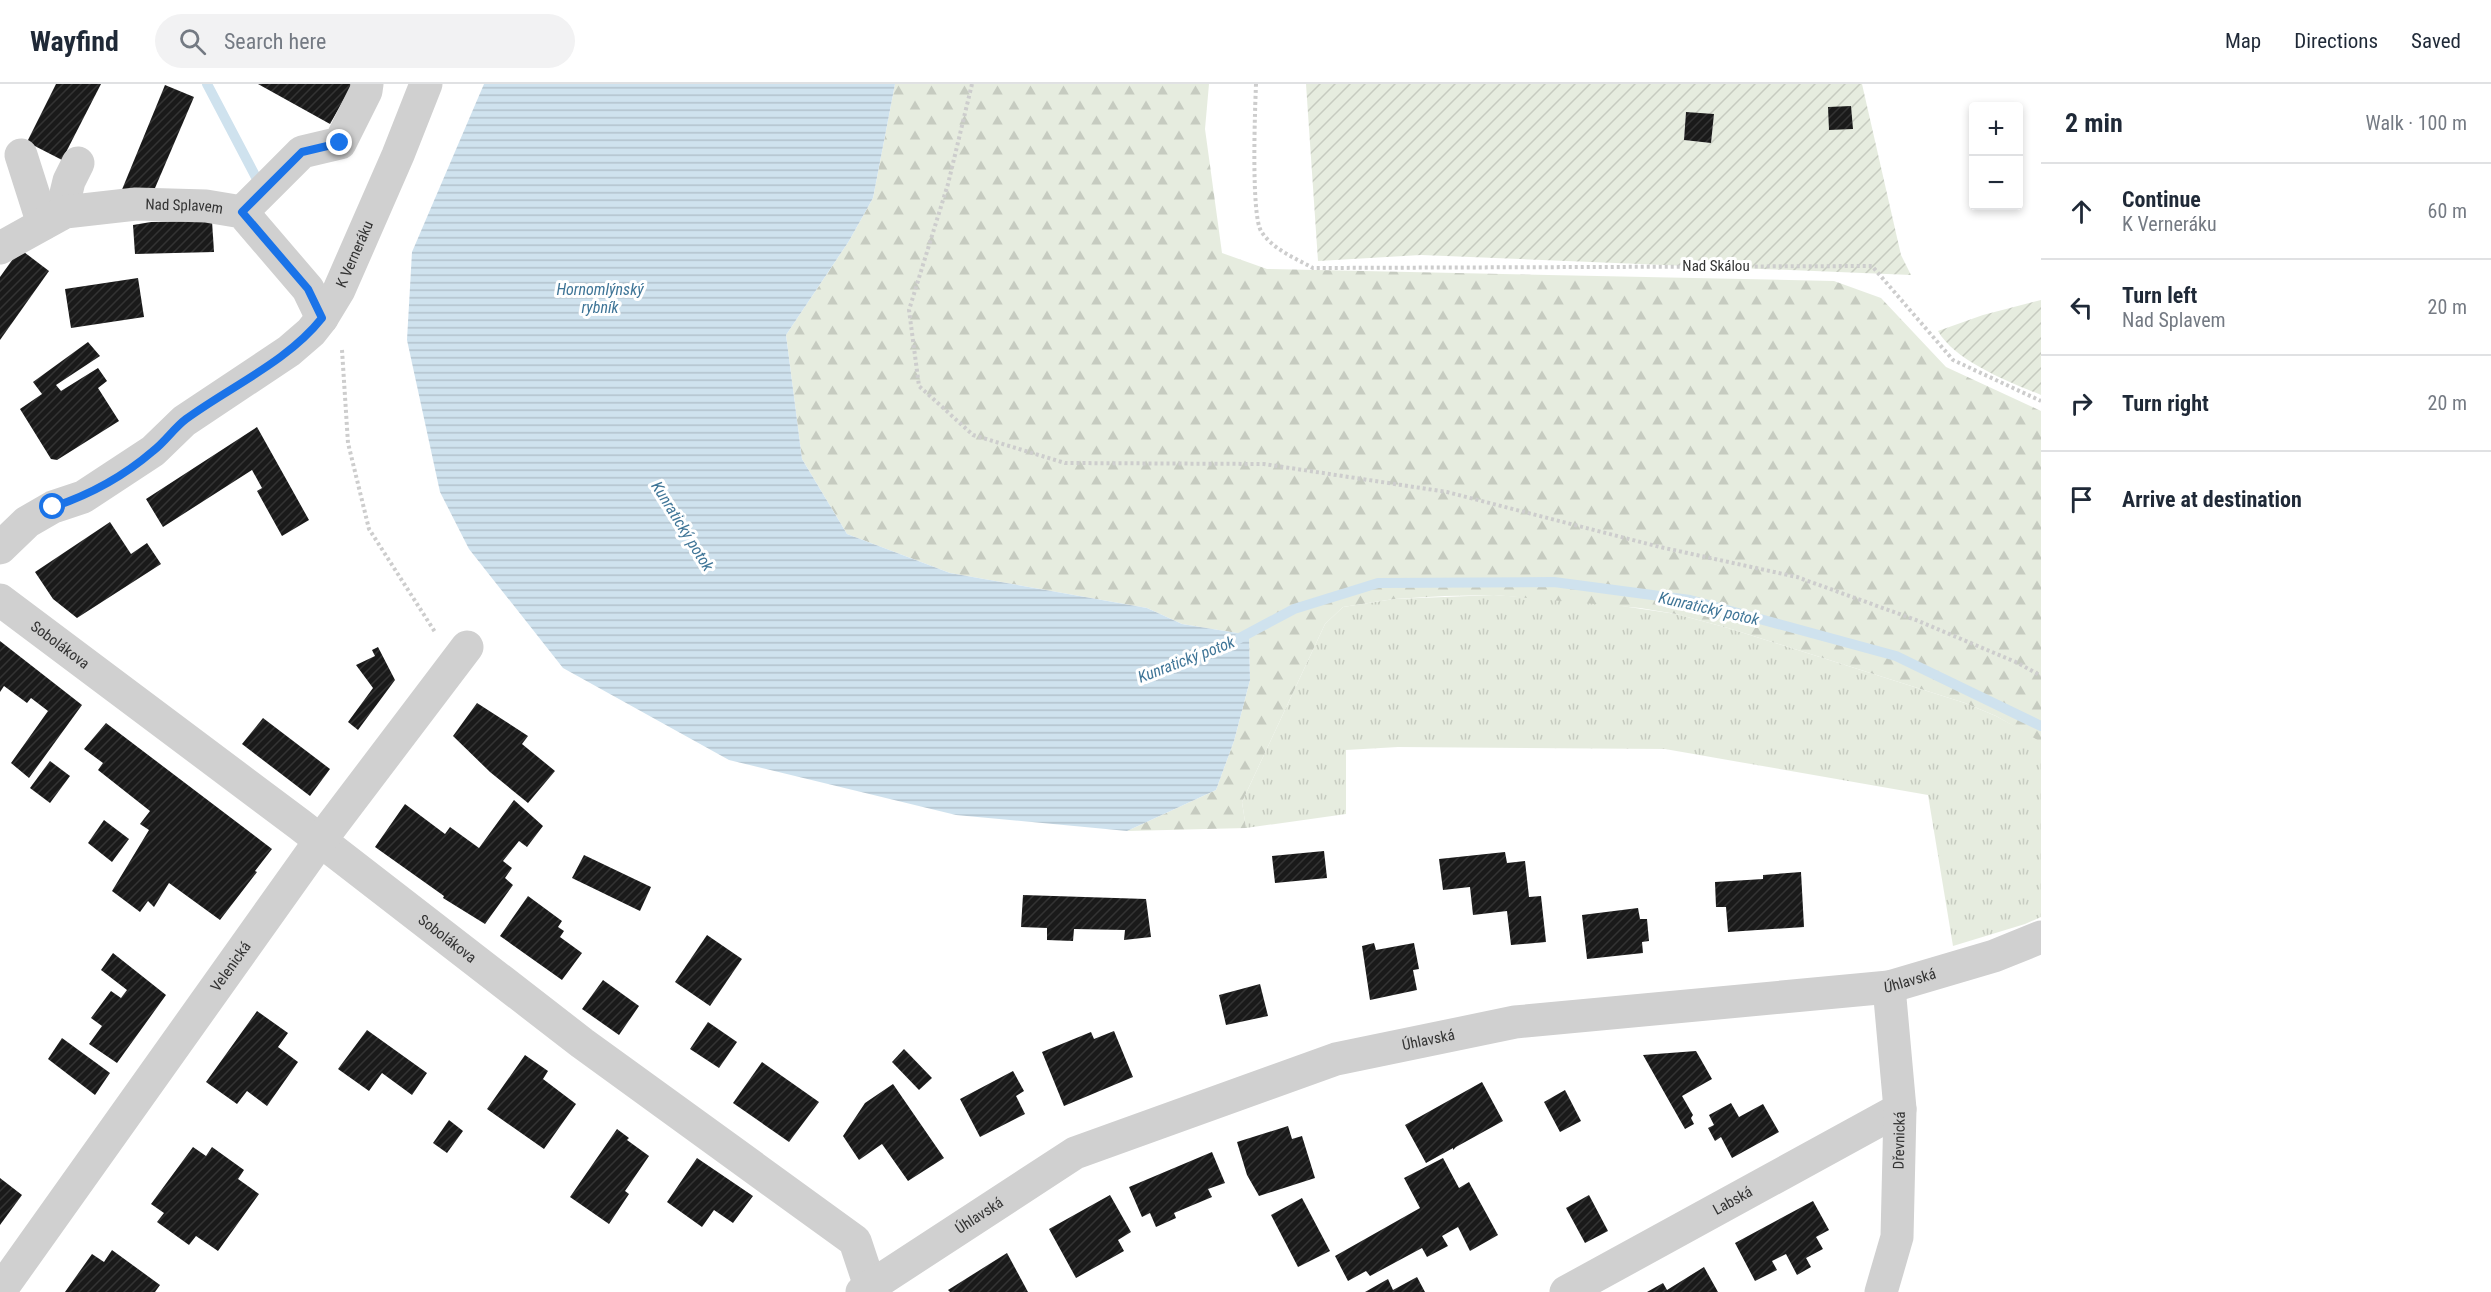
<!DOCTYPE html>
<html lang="en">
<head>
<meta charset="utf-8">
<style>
  body { margin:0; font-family:"Roboto Condensed",sans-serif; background:#f2f2f3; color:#1f2937 }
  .controls { position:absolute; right:18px; top:18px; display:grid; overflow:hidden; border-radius:6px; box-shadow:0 3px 9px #0003 }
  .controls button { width:54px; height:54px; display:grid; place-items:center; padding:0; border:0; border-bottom:2px solid #e0e1e3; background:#fff; color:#1f2937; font:30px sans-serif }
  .stop { position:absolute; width:18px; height:18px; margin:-14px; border:4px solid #1a73e8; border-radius:50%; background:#fff }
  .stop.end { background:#1a73e8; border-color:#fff; box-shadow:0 2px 6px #0008 }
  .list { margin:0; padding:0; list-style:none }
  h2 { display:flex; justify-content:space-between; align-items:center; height:78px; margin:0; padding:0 24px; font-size:26px }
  h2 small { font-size:20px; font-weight:400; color:#747a83 }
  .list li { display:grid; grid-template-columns:39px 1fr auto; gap:18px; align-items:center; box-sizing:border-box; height:96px; padding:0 24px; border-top:2px solid #e0e1e3 }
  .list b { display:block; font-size:22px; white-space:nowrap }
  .list p { margin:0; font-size:20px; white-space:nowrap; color:#747a83 }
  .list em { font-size:20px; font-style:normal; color:#747a83 }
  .icon { flex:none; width:33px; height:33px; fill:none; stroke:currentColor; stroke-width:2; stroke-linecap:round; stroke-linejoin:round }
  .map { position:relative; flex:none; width:2041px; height:1208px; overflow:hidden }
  header { display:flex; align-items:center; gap:36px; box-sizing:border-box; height:84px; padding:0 30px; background:#fff; border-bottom:2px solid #e0e1e3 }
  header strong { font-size:28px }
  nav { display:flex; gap:33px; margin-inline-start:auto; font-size:21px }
  .search { width:420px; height:54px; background:#f2f2f3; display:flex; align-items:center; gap:15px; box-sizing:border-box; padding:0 21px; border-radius:33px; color:#747a83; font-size:22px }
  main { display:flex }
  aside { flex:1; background:#fff }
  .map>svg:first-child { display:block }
  .grass { fill:url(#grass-tufts) }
  .forest { fill:url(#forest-firs) }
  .garden { fill:url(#garden-furrows); fill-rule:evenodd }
  .water { fill:url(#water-rules) }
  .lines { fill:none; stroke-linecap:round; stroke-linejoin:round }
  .stream { stroke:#cfe2ee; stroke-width:10 }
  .building { fill:url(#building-hatch) }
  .path { stroke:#cdcdcd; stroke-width:4; stroke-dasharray:3 3; stroke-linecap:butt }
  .minor { stroke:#d0d0d0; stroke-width:33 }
  .route { stroke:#1a73e8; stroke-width:8 }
  .labels { text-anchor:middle; stroke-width:6; stroke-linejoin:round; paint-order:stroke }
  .street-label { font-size:15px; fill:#333; stroke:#fff }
  .water-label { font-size:16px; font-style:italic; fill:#3f7597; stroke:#fff }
</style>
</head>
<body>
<header>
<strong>Wayfind</strong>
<div class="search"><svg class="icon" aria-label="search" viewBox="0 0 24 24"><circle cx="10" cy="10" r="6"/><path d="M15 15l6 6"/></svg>Search here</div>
<nav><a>Map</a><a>Directions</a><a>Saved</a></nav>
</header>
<main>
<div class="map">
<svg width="2041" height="1208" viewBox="0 0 2041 1208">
  <defs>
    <pattern id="grass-tufts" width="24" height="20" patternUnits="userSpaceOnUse" patternTransform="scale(1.5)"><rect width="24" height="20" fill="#e6ecdf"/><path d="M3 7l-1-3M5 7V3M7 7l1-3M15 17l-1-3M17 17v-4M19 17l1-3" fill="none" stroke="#c6cbc0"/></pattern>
    <pattern id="forest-firs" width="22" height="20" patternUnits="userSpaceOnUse" patternTransform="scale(1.5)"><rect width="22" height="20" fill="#e6ecdf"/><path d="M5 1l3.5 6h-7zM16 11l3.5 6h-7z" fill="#c6cbc0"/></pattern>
    <pattern id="garden-furrows" width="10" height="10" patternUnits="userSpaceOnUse" patternTransform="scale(1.5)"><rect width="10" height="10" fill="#e6ecdf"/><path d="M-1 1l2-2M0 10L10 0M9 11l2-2" fill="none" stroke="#c6cbc0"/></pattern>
    <pattern id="water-rules" width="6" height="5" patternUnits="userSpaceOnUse" patternTransform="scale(1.5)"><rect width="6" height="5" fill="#cfe2ee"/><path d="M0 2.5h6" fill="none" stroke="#b2c2cd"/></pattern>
    <pattern id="building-hatch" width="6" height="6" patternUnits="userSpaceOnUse" patternTransform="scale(1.5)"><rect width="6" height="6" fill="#1a1a1a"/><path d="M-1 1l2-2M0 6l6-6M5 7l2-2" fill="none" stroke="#333"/></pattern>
  </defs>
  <rect width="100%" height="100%" fill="#fff"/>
  <path class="grass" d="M1494 511 1595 518 1676 530 1728 544 1965 619 1996 632 2041 657V833L2025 840 1953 862 1928 711 1665 665 1398 663 1346 666V730L1246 744 1242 718 1325 540 1343 523 1394 515Z"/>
  <path class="forest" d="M895 0H1209L1205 45 1222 169 1267 185 1834 197 1881 214 1946 283 2041 327V658L1996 632 1965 619 1728 544 1676 530 1640 524 1494 511 1445 512 1394 515 1343 523 1325 540 1242 718 1246 744 1127 747 1216 706 1234 657 1250 596 1249 551 1182 540 1147 524 950 489 847 450 802 375 786 251 849 157 873 114Z"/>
  <g class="garden">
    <path d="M1306 0H1862L1901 171 1911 191 1421 171 1318 177ZM1686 28 1714 31 1711 59 1684 56Z"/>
    <path d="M2041 216V311C2009 298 1955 277 1938 247L1983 231Z"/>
  </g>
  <path class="water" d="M484 0H895L873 114 849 157 786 251 802 375 847 450 950 489 1147 524 1182 540 1249 551 1250 596 1234 657 1216 706 1127 747 956 731 729 676 563 584 469 465 440 408 407 256 412 168Z"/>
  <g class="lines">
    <g class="stream">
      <path d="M207 0 259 99"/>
      <path d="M1238 555 1294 525 1378 499 1554 498 1690 516 1896 572 2041 642"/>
    </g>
  </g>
  <g class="building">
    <path d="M56 0H101L62 76 27 58Z"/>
    <path d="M258 0H350L352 1 330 40Z"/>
    <path d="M165 1 194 13 152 111 121 108Z"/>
    <path d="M1851 22 1853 45 1829 46 1828 23Z"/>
    <path d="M1686 28 1714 30 1711 59 1684 56Z"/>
    <path d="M212 137 214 168 135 170 133 141 151 138Z"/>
    <path d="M20 165 49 187 0 256V193Z"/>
    <path d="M138 194 144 233 71 244 65 205Z"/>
    <path d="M88 258 100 272 56 301 61 307 98 284 107 297 98 304 119 337 57 376 51 375 20 325 42 310 33 298Z"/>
    <path d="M257 343 309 436 282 452 257 407 262 404 252 386 163 443 146 415Z"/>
    <path d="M110 438 131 470 147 459 161 480 77 534 53 515 35 488Z"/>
    <path d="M0 557 82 621 29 694 11 679 48 627 31 614 27 619 4 602 0 608Z"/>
    <path d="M378 563 395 596 358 646 348 638 373 604 356 581 375 572 372 566Z"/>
    <path d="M477 619 528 652 522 660 555 687 528 719 490 688 453 652Z"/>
    <path d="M263 634 330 685 310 712 242 660Z"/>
    <path d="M106 639 272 765 255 787 257 788 220 836 169 799 154 823 148 817 140 828 112 807 149 746 140 740 150 727 98 686 103 679 84 665Z"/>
    <path d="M50 677 70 692 50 719 30 704Z"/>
    <path d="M514 716 543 742 527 763 519 757 503 777 512 784 505 794 513 801 485 840 443 814 444 812 375 763 405 720 445 750 450 743 479 764Z"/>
    <path d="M104 736 129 755 112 778 88 759Z"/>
    <path d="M1324 767 1327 794 1275 799 1272 772Z"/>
    <path d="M1505 768 1507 779 1525 777 1529 813 1541 812 1546 858 1511 861 1507 827 1473 831 1470 803 1443 806 1439 775Z"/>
    <path d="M584 771 651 803 640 827 572 794Z"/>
    <path d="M1801 788 1804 843 1728 848 1726 823H1716L1715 798 1763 795V791Z"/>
    <path d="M1023 811 1146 815 1151 853 1124 856 1125 846 1074 845 1073 857 1047 856V844L1021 843Z"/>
    <path d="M528 812 562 837 558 843 564 847 560 853 582 869 562 896 500 852Z"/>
    <path d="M1638 824 1640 835H1647L1649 857 1642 858 1643 869 1587 875 1582 831Z"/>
    <path d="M707 851 742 875 710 922 675 898Z"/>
    <path d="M1374 859 1376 866 1414 859 1419 885 1413 886 1417 906 1370 916 1362 862Z"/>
    <path d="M113 869 166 911 117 979 89 960 102 942 91 934 111 907 121 914 127 906 101 886Z"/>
    <path d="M603 896 639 922 619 951 582 925Z"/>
    <path d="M1260 900 1268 932 1226 941 1219 911Z"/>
    <path d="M257 927 288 949 278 963 298 978 267 1022 247 1007 237 1020 206 998Z"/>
    <path d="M708 938 737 958 719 984 690 965Z"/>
    <path d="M367 946 427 989 412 1011 382 989 369 1007 338 985Z"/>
    <path d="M1114 947 1133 993 1064 1022 1042 968 1091 948 1094 955Z"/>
    <path d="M62 954 110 989 95 1011 48 975Z"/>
    <path d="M904 965 932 994 919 1006 892 978Z"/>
    <path d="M1696 967 1712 995 1682 1012 1693 1031 1691 1034 1694 1040 1685 1045 1643 971Z"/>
    <path d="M525 971 548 987 543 995 576 1020 544 1065 487 1025Z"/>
    <path d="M762 978 819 1018 789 1058 733 1019Z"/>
    <path d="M1013 987 1024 1007 1016 1012 1025 1030 980 1053 960 1015Z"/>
    <path d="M1482 998 1503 1037 1456 1063 1453 1066V1064L1426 1079 1405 1041Z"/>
    <path d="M893 1000 944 1074 908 1097 882 1060 859 1076 843 1052 865 1019Z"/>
    <path d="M1565 1006 1581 1037 1560 1048 1544 1018Z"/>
    <path d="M1731 1019 1739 1033 1763 1020 1779 1048 1732 1074 1721 1053 1715 1057 1708 1044 1714 1041 1709 1031Z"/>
    <path d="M449 1036 463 1047 447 1069 433 1059Z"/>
    <path d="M1288 1042 1292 1055 1302 1052 1315 1094 1259 1112 1247 1091 1237 1058Z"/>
    <path d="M617 1045 629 1054 627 1056 649 1072 625 1107 629 1110 609 1140 570 1113Z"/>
    <path d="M193 1063 206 1072 212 1063 244 1086 238 1095 259 1110 218 1167 196 1152 189 1161 157 1138 164 1129 151 1120Z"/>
    <path d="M1212 1068 1225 1099 1208 1105 1212 1113 1174 1129 1176 1134 1156 1143 1150 1129 1142 1133 1129 1103Z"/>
    <path d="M697 1074 753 1112 733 1139 714 1126 702 1143 667 1118Z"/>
    <path d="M1443 1074 1459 1104 1469 1098 1498 1151 1470 1167 1458 1143 1442 1152 1448 1162 1427 1173 1422 1164 1370 1192 1366 1187 1348 1197 1335 1172 1420 1124 1404 1094Z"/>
    <path d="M0 1094 22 1111 0 1141Z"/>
    <path d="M1110 1111 1131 1148 1118 1156 1124 1167 1076 1194 1049 1145Z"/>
    <path d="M1589 1111 1608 1147 1585 1159 1566 1124Z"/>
    <path d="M1302 1114 1330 1167 1298 1183 1271 1131Z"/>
    <path d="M1813 1117 1829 1146 1816 1153 1823 1165 1806 1174 1811 1183 1797 1191 1786 1170 1772 1177 1777 1186 1755 1197 1735 1159Z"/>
    <path d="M112 1166 160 1201 155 1208H65L92 1170 104 1178Z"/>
    <path d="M1007 1169 1028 1208H950L948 1206Z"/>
    <path d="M1704 1183 1718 1208H1647L1663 1199 1667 1206Z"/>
    <path d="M1417 1193 1425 1208H1365L1388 1195 1393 1206Z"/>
  </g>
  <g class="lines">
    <g class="path">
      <path d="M972 0 948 100 909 226 919 302 973 351 1065 379 1264 380 1447 408 1660 463 1797 493 1916 536 2018 579 2041 592"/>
      <path d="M1256 0C1255 25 1251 130 1261 147 1272 165 1295 174 1313 184L1872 182 1953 276 2041 317"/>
      <path d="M342 266 348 359 369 445 435 548"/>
    </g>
    <g class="minor">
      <path d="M21 71 43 140"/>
      <path d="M242 128 302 68 340 59 366 7 367 0"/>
      <path d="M61 130 69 97 78 79"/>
      <path id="s1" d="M0 164 65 128 136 120 206 122 242 128 308 205 322 234"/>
      <path id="s2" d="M0 464 27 438 53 423 83 413 153 367 184 337 289 267 311 248 322 234 339 206 398 71 426 0"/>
      <path id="s3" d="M0 516 299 740 582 959 855 1157 872 1208"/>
      <path id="s4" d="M0 1207 320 757 467 563"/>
      <path id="s5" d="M862 1208 1075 1069 1336 975 1515 938 1889 903 1994 872 2041 853"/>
      <path id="s6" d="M1566 1208 1900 1025"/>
      <path id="s7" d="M1881 1208 1897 1153 1900 1025 1889 903"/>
    </g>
  </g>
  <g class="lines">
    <path class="route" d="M53 423C89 411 124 392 153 367 165 358 174 344 186 335 231 302 287 278 322 234L308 205 242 128 302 68 340 59"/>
  </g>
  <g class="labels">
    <g class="street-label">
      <text dy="5" stroke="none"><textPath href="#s1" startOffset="194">Nad Splavem</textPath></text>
      <text dy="5" stroke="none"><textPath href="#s2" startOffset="471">K Verneráku</textPath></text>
      <text x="1716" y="187">Nad Skálou</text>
      <text dy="5" stroke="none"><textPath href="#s3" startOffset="75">Sobolákova</textPath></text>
      <text dy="5" stroke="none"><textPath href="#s3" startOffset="561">Sobolákova</textPath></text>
      <text dy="5" stroke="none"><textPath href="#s4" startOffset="398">Velenická</textPath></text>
      <text dy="5" stroke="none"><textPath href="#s5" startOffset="1112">Úhlavská</textPath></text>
      <text dy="5" stroke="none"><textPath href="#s5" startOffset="626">Úhlavská</textPath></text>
      <text dy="5" stroke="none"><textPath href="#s7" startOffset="154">Dřevnická</textPath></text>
      <text dy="5" stroke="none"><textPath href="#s6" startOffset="190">Labská</textPath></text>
      <text dy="5" stroke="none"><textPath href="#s5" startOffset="140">Úhlavská</textPath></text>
    </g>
    <g class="water-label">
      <text x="600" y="211">Hornomlýnský<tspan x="600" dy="18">rybník</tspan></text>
      <text transform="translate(683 442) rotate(58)" y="6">Kunratický potok</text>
      <text transform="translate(1709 524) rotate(13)" y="6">Kunratický potok</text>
      <text transform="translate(1186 575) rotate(-21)" y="6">Kunratický potok</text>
    </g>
  </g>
</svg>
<div class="controls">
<button>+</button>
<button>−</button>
</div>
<div class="stop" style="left:53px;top:423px"></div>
<div class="stop end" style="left:340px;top:59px"></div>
</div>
<aside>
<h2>2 min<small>Walk · 100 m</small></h2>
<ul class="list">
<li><svg class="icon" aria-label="ahead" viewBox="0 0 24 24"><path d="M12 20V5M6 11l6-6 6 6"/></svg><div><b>Continue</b><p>K Verneráku</p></div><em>60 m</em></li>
<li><svg class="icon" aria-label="left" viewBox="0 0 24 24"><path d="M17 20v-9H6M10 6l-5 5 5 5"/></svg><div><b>Turn left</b><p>Nad Splavem</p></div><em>20 m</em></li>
<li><svg class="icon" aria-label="right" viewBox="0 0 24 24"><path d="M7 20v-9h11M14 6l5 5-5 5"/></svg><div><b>Turn right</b></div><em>20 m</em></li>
<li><svg class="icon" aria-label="arrive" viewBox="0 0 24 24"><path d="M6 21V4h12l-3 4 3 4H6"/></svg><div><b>Arrive at destination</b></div></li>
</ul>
</aside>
</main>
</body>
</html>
